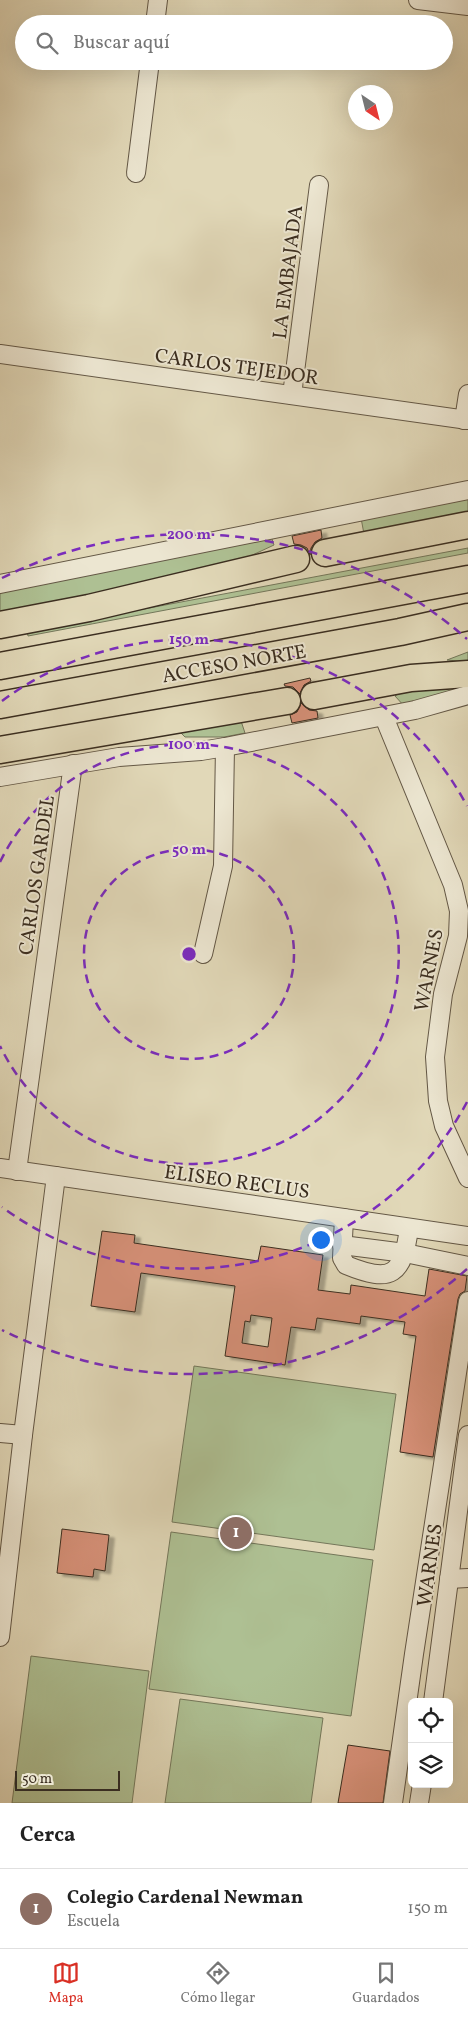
<!DOCTYPE html>
<html lang="es">
<head>
<meta charset="utf-8">
<style>
  body { margin:0; font-family:Vollkorn,serif; background:#f6f6f6; color:#222 }
  .controls { position:absolute; right:15px; bottom:15px; display:grid; overflow:hidden; border-radius:8px; box-shadow:0 5px 20px #0002 }
  .controls button { width:45px; height:45px; display:grid; place-items:center; padding:0; border:0; border-bottom:1px solid #e0e0e0; background:#fff; color:#222; font:25px sans-serif }
  .compass { position:absolute; left:348px; top:85px; width:45px; height:45px; border-radius:50%; background:#fff; box-shadow:0 5px 20px #0002; rotate:145deg }
  .scale { position:absolute; left:15px; bottom:12px; width:105px; box-sizing:border-box; padding-left:5px; border:2px solid #3b2e20; border-top:0; font-size:14px; line-height:18px; white-space:nowrap; color:#3b2e20; -webkit-text-stroke:4px #ece6d1; paint-order:stroke }
  .you { position:absolute; left:320px; top:1239px; width:18px; height:18px; margin:-12px; border:4px solid #fff; border-radius:50%; background:#1a73e8; box-shadow:0 0 0 8px #1a73e833 }
  .badge { display:grid; place-items:center; width:32px; height:32px; border-radius:50%; background:#d93025; color:#fff; font-size:16px; font-weight:700 }
  .pin { position:absolute; translate:-50% -50%; border:2px solid #fff; box-shadow:0 1px 5px #0006 }
  .list { margin:0; padding:0; list-style:none }
  h2 { display:flex; justify-content:space-between; align-items:center; height:65px; margin:0; padding:0 20px; font-size:21px }
  h2 small { font-size:16px; font-weight:400; color:#767676 }
  .list li { display:grid; grid-template-columns:32px 1fr auto; gap:15px; align-items:center; box-sizing:border-box; height:80px; padding:0 20px; border-top:1px solid #e0e0e0 }
  .list b { display:block; font-size:19px; white-space:nowrap }
  .list p { margin:0; font-size:16px; white-space:nowrap; color:#767676 }
  .list em { font-size:16px; font-style:normal; color:#767676 }
  .icon { flex:none; width:28px; height:28px; fill:none; stroke:currentColor; stroke-width:2; stroke-linecap:round; stroke-linejoin:round }
  .map { position:relative; flex:none; width:468px; height:1803px; overflow:hidden }
  .search { position:absolute; background:#fff; box-shadow:0 5px 20px #0002; left:15px; right:15px; top:15px; height:55px; display:flex; align-items:center; gap:12px; box-sizing:border-box; padding:0 18px; border-radius:28px; color:#767676; font-size:19px }
  .sheet { height:145px; background:#fff }
  nav { display:flex; justify-content:space-around; align-items:center; box-sizing:border-box; height:70px; border-top:1px solid #e0e0e0; background:#fff; font-size:14px; color:#767676 }
  nav a { display:grid; justify-items:center; gap:2px }
  nav .on { color:#d93025 }
  .map>svg:first-child { display:block }
  .green { fill:#aec093; stroke:#74775a }
  .building { fill:#d79179; stroke:#3b2e20; fill-rule:evenodd; filter:url(#shadow) }
  .lines { fill:none; stroke-linecap:round; stroke-linejoin:round }
  .minor-casing { stroke:#645846; stroke-width:20 }
  .highway-casing { stroke:#3b2e20; stroke-width:29 }
  .minor { stroke:#ece6d1; stroke-width:18 }
  .highway { stroke:#e1d8b8; stroke-width:26 }
  .ring { fill:none; stroke:#7b2cbf; stroke-width:2.5; stroke-dasharray:9 6 }
  .labels { text-anchor:middle; stroke-width:4; stroke-linejoin:round; paint-order:stroke }
  .street-label { font-size:20px; fill:#3b2e20; stroke:#ece6d1 }
  .centre { fill:#7b2cbf; stroke:#ece6d1; stroke-width:2.5 }
  .ring-label { font-size:15px; text-anchor:middle; font-weight:bold; fill:#7b2cbf; stroke:#ece6d1; stroke-width:4; stroke-linejoin:round; paint-order:stroke }
</style>
</head>
<body>
<div class="map">
<svg width="468" height="1803" viewBox="0 0 468 1803">
  <defs>
    <filter id="shadow"><feDropShadow dx="5.5" dy="3" stdDeviation="1" flood-color="#0004"/></filter>
  </defs>
  <rect width="100%" height="100%" fill="#e1d8b8"/>
  <filter id="stains"><feTurbulence type="fractalNoise" baseFrequency=".004" numOctaves="4"/><feColorMatrix values="0 0 0 0 .2 0 0 0 0 .09 0 0 0 0 .02 0 0 0 .5 -.17"/></filter>
  <radialGradient id="worn" r=".72"><stop offset=".6" stop-color="#630" stop-opacity="0"/><stop offset="1" stop-color="#630" stop-opacity=".3"/></radialGradient>
  <g class="green">
    <path d="M468 498V515L364 534 361 518Z"/>
    <path d="M271 536 274 545 231 565 0 620V590Z"/>
    <path d="M468 548V553L28 636 27 631Z"/>
    <path d="M468 652V662L447 660Z"/>
    <path d="M439 686 468 688 405 707 395 696 398 694Z"/>
    <path d="M241 721 245 733 224 737H185L180 732Z"/>
    <path d="M194 1366 396 1394 374 1550 172 1522Z"/>
    <path d="M171 1532 373 1560 351 1716 149 1689Z"/>
    <path d="M31 1656 149 1671 132 1803H12Z"/>
    <path d="M180 1699 323 1718 311 1803H165Z"/>
  </g>
  <g class="building">
    <path d="M321 530 322 538 315 542 311 548 310 555 307 548 301 545 294 544 292 536Z"/>
    <path d="M310 678 311 681 304 685 300 694 293 687 285 686 284 684Z"/>
    <path d="M301 703 309 710 317 711 318 718 292 723 290 715 297 712Z"/>
    <path d="M102 1231 135 1235 134 1243 258 1261 261 1246 323 1255 318 1290 350 1294 351 1285 425 1296 429 1269 467 1276 465 1291 460 1294 458 1299 433 1457 400 1452 416 1336 403 1334 405 1322 361 1316 360 1324 317 1318 315 1330 291 1327 285 1365 225 1356 235 1286 141 1273 135 1312 91 1306ZM251 1315 272 1318 268 1347 242 1343 245 1321 250 1322Z"/>
    <path d="M62 1529 109 1535 105 1571 94 1569 93 1577 57 1573Z"/>
    <path d="M348 1745 390 1751 383 1803H338Z"/>
  </g>
  <g class="lines">
    <defs>
      <g id="minor">
        <path d="M418 0 468 6"/>
        <path d="M155 24 158 0"/>
        <path d="M136 173 150 61"/>
        <path d="M0 354 468 420"/>
        <path d="M292 395 319 185"/>
        <path d="M464 420 468 394"/>
        <path d="M0 584 468 490"/>
        <path d="M384 717 453 885 459 911 458 936 443 994 435 1057 438 1101 444 1126 468 1178"/>
        <path d="M0 777 119 757 201 751 225 747 415 710 468 695"/>
        <path d="M203 954 223 866 225 747"/>
        <path d="M0 1168 468 1236"/>
        <path d="M17 1171 73 764"/>
        <path d="M344 1218 342 1258 346 1265C392 1284 403 1275 409 1228"/>
        <path d="M342 1245 405 1253 468 1266"/>
        <path d="M0 1433 23 1435"/>
        <path d="M449 1579 468 1578"/>
        <path d="M0 1637 23 1435 56 1176"/>
        <path d="M433 1702 468 1435"/>
        <path d="M393 1803 414 1654 468 1301"/>
        <path d="M419 1803 422 1784"/>
      </g>
      <g id="highway">
        <path d="M325 553 468 525"/>
        <path d="M0 625 89 608 296 559"/>
        <path d="M0 666 468 579"/>
        <path d="M314 696 411 678 468 674"/>
        <path d="M0 705 400 632 468 617"/>
        <path d="M0 750 287 701"/>
      </g>
    </defs>
    <use href="#minor" class="minor-casing"/>
    <use href="#highway" class="highway-casing"/>
    <use href="#minor" class="minor"/>
    <use href="#highway" class="highway"/>
  </g>
  <g class="ring">
    <circle cx="189" cy="954" r="105"/>
    <path d="M0 862A210 210 0 1 1 0 1046"/>
    <path d="M467 1102A315 315 0 0 1 2 1207M2 701A315 315 0 0 1 467 806"/>
    <path d="M467 1269A420 420 0 0 1 2 1330M2 578A420 420 0 0 1 467 639"/>
  </g>
  <g class="labels">
    <g class="street-label">
      <text transform="translate(287 272) rotate(-83)" y="7">LA EMBAJADA</text>
      <text transform="translate(237 366) rotate(8)" y="7">CARLOS TEJEDOR</text>
      <text transform="translate(234 663) rotate(-10)" y="7">ACCESO NORTE</text>
      <text transform="translate(36 875) rotate(-82)" y="7">CARLOS GARDEL</text>
      <text transform="translate(428 970) rotate(-79)" y="7">WARNES</text>
      <text transform="translate(237 1181) rotate(8)" y="7">ELISEO RECLUS</text>
      <text transform="translate(429 1565) rotate(-82)" y="7">WARNES</text>
    </g>
  </g>
  <circle cx="189" cy="954" r="8" class="centre"/>
  <g class="ring-label">
    <text x="189" y="539">200 m</text>
    <text x="189" y="644">150 m</text>
    <text x="189" y="749">100 m</text>
    <text x="189" y="854">50 m</text>
  </g>
  <rect width="100%" height="100%" filter="url(#stains)"/>
  <rect width="100%" height="100%" fill="url(#worn)"/>
</svg>
<div class="controls">
<button><svg class="icon" aria-label="locate" viewBox="0 0 24 24"><circle cx="12" cy="12" r="6"/><path d="M12 2v4M12 18v4M2 12h4M18 12h4"/></svg></button>
<button><svg class="icon" aria-label="layers" viewBox="0 0 24 24"><path d="M12 4l9 5-9 5-9-5zM3 14l9 5 9-5"/></svg></button>
</div>
<svg class="compass" viewBox="-18 -18 36 36"><path d="M0-13l5 13h-10z" fill="#e53935"/><path d="M0 13l5-13h-10z" fill="#767676"/></svg>
<div class="scale">50 m</div>
<div class="you"></div>
<div class="pin badge" style="left:236px;top:1533px;background:#8d6e63">1</div>
<div class="search"><svg class="icon" aria-label="search" viewBox="0 0 24 24"><circle cx="10" cy="10" r="6"/><path d="M15 15l6 6"/></svg>Buscar aquí</div>
</div>
<section class="sheet">
<h2>Cerca<small></small></h2>
<ul class="list">
<li><span class="badge" style="background:#8d6e63">1</span><div><b>Colegio Cardenal Newman</b><p>Escuela</p></div><em>150 m</em></li>
</ul>
</section>
<nav>
<a class="on"><svg class="icon" aria-label="map" viewBox="0 0 24 24"><path d="M3 6l6-2 6 2 6-2v14l-6 2-6-2-6 2zM9 4v14M15 6v14"/></svg>Mapa</a>
<a><svg class="icon" aria-label="directions" viewBox="0 0 24 24"><path d="M12 3l9 9-9 9-9-9zM9 14v-3h6M13 9l2 2-2 2"/></svg>Cómo llegar</a>
<a><svg class="icon" aria-label="saved" viewBox="0 0 24 24"><path d="M7 4h10v16l-5-4-5 4z"/></svg>Guardados</a>
</nav>
</body>
</html>
